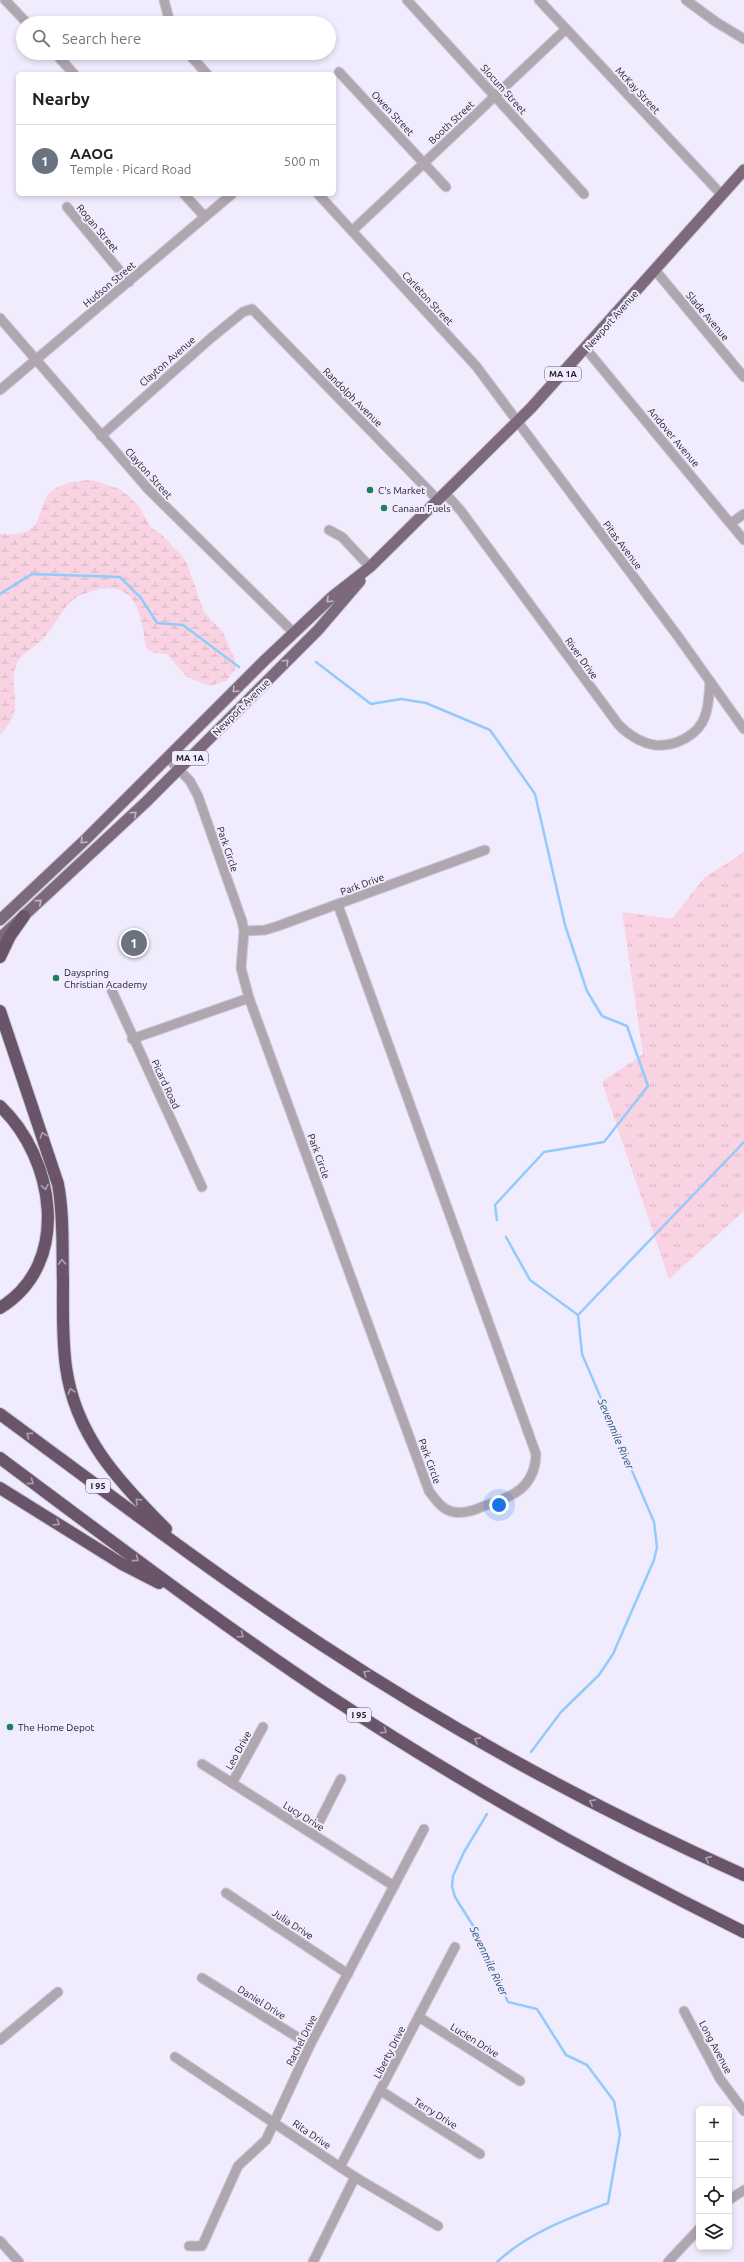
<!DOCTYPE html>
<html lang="en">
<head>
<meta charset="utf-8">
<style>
  body { margin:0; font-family:Ubuntu,sans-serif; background:#f6f6f6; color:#222 }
  .controls { position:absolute; right:12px; bottom:12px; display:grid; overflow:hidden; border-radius:6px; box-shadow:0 2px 6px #0003 }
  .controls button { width:36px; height:36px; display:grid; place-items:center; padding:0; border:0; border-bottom:1px solid #e0e0e0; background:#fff; color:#222; font:20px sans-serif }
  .you { position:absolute; left:499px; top:1505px; width:14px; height:14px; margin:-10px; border:3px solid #fff; border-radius:50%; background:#1a73e8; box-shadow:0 0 0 6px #1a73e833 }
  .badge { display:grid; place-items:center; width:26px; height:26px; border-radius:50%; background:#d93025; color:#fff; font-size:13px; font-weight:700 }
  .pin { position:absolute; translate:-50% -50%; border:2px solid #fff; box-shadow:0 1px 4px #0006 }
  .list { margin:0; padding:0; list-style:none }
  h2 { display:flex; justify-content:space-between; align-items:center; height:52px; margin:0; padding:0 16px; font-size:17px }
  h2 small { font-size:13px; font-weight:400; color:#767676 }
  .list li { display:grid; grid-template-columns:26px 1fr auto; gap:12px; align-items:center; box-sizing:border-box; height:72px; padding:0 16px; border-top:1px solid #e0e0e0 }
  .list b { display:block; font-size:15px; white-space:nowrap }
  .list p { margin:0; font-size:13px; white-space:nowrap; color:#767676 }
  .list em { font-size:13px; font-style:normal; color:#767676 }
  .icon { flex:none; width:22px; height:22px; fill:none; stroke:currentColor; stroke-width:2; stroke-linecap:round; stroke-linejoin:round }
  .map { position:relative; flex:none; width:744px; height:2262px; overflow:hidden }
  .search { position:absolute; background:#fff; box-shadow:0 2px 6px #0003; left:16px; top:16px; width:320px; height:44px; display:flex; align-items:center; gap:10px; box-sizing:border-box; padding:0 14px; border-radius:22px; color:#767676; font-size:15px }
  .panel { position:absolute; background:#fff; box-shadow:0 2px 6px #0003; left:16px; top:72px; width:320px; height:124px; border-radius:6px }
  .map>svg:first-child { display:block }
  .wetland { fill:url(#wetland-marsh) }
  .park { fill:url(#park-tufts) }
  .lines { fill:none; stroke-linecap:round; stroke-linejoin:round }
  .stream { stroke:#92cbfb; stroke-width:2.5 }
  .minor-casing { stroke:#ccc7d8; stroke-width:11 }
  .major-casing { stroke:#ccc7d8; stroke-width:13 }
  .highway-casing { stroke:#ccc7d8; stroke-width:14 }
  .minor { stroke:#b0a6b0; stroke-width:9 }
  .major { stroke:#7c697c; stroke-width:11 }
  .highway { stroke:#695469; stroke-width:12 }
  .oneway { stroke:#c2b7ca }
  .oneway2 { stroke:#ada0b4 }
  .poi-dot { fill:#18805a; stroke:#f1ebfe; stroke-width:1.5 }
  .labels { text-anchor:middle; stroke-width:4; stroke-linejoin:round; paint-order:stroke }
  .shield { fill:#f1ebfe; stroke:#625e6b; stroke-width:1 }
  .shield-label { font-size:9px; font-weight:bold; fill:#25212c }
  .street-label { font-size:10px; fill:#25212c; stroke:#f1ebfe }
  .poi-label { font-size:10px; fill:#25212c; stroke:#f1ebfe; text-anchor:start }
  .water-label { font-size:11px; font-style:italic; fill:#1f537a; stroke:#f1ebfe }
</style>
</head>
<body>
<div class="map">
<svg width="744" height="2262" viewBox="0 0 744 2262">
  <defs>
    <pattern id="wetland-marsh" width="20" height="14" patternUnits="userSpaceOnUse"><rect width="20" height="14" fill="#f9d3e1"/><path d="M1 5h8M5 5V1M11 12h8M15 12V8" fill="none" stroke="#d5b5c1"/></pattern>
    <pattern id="park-tufts" width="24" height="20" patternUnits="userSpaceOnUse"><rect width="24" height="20" fill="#f9d3e1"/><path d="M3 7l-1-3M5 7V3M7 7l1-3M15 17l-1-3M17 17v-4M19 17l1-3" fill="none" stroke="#d5b5c1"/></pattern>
  </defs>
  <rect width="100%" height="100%" fill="#f1ebfe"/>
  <path class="wetland" d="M92 480 119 489 130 497 140 508 151 528 161 534 182 556 188 566 204 612 223 632 235 660V670L226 681 210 686 187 677 167 654 154 653 146 647C142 621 138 582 101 589 91 591 80 594 73 600 60 611 54 627 43 639 36 647 23 652 18 661 4 689 30 704 0 735V534C9 534 20 535 28 531 38 525 39 515 43 505 49 484 73 481 92 480Z"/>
  <path class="park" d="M744 852V1211L669 1279 602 1082 643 1054 622 912 672 919 704 878Z"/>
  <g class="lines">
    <g class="stream">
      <path d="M0 594 32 574 120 577 141 598 157 623 183 625 239 667"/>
      <path d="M316 662 371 704 401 699 426 703 490 730 535 794 565 925 587 991 602 1016 627 1026 648 1086 604 1142 544 1152 495 1205 497 1220"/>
      <path d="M506 1237 530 1280 578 1315"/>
      <path d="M531 1752 561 1712 599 1675 613 1654 654 1560 657 1547 654 1522 582 1354 578 1315 744 1142"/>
      <path d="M487 1814 464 1852 453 1876 452 1886 455 1897 477 1932 508 2002 537 2009 566 2055 587 2065 614 2101 620 2134 608 2203C569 2218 528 2233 497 2262"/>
    </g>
    <defs>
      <g id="minor">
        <path d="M5 0 27 23"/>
        <path d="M164 0 170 23"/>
        <path d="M407 0 584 194"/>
        <path d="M539 0 721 194"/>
        <path d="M686 0 716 22 744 39"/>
        <path d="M55 53 74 74"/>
        <path d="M188 53 207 74"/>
        <path d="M61 60 71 53"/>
        <path d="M339 72 446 187"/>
        <path d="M184 194 205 217"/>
        <path d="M318 194 476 366 677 635 744 729"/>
        <path d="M67 207 129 282"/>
        <path d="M352 231 566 29"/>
        <path d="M655 270 744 377"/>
        <path d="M0 318 148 489 294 633"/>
        <path d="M586 349 744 540"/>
        <path d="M0 390 232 194"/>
        <path d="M101 436 211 338 243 312 252 309 438 500"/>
        <path d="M445 493 461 511 618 724C627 734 641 743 655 745 675 747 699 735 705 716 709 706 709 693 710 682"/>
        <path d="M731 523 744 514"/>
        <path d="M329 530 342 537 370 567"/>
        <path d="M167 757 190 781 198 796 242 921 244 931 241 968 249 998 429 1491C436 1500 442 1510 454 1512 465 1514 475 1510 484 1506 512 1497 535 1488 536 1454L338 905"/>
        <path d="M244 931 265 930 278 926 485 850"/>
        <path d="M112 991 202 1187"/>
        <path d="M132 1039 249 998"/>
        <path d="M202 1764 394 1886"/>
        <path d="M232 1783 263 1727"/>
        <path d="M313 1834 341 1779"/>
        <path d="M226 1893 348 1974"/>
        <path d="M202 1978 310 2045"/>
        <path d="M684 2011 720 2079 744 2111"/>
        <path d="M419 2017 520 2081"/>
        <path d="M0 2040 58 1992"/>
        <path d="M175 2057 355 2177 438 2226"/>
        <path d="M381 2091 480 2154"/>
        <path d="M340 2167 455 1947"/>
        <path d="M729 2200 744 2190"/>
        <path d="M0 2241 19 2262"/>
        <path d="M189 2246H202L238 2166 266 2140 310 2045 424 1829"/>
        <path d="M313 2262 355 2177"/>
        <path d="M668 2262 699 2229"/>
      </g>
      <g id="major">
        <path d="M0 920 84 841 265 660 333 596 370 567 531 408 744 170"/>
        <path d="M0 938 146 802 318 630 360 581"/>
      </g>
      <g id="highway">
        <path d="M0 957 10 936 24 916"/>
        <path d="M0 1011 58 1184C64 1216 62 1249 63 1281 63 1310 62 1338 66 1367 75 1435 119 1482 166 1529"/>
        <path d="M0 1106C54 1157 73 1263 0 1308"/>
        <path d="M0 1414C106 1492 212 1573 322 1645 456 1733 598 1810 744 1875"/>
        <path d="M0 1458C106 1537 211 1617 320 1690 456 1780 598 1860 744 1932"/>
        <path d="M0 1488 122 1564 159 1583"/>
      </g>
    </defs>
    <use href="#minor" class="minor-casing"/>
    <use href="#major" class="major-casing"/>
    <use href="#highway" class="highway-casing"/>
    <use href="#minor" class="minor"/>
    <use href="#major" class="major"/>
    <use href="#highway" class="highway"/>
  </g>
  <defs><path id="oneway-chevron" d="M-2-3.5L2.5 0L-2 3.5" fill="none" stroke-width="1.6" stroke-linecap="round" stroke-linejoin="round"/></defs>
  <g class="oneway">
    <use href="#oneway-chevron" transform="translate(329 600) rotate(138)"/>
    <use href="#oneway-chevron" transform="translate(286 662) rotate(-45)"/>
    <use href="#oneway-chevron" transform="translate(235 690) rotate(135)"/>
    <use href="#oneway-chevron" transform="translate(134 814) rotate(-43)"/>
    <use href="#oneway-chevron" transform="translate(83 841) rotate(135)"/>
    <use href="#oneway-chevron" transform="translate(39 902) rotate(-42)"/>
  </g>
  <g class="oneway2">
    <use href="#oneway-chevron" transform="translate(43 1135) rotate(-109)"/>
    <use href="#oneway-chevron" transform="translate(45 1187) rotate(79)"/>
    <use href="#oneway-chevron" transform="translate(62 1262) rotate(-91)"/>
    <use href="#oneway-chevron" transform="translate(71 1391) rotate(-106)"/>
    <use href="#oneway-chevron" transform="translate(29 1435) rotate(-144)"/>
    <use href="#oneway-chevron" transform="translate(31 1482) rotate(36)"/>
    <use href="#oneway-chevron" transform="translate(138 1501) rotate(-135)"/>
    <use href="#oneway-chevron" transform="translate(57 1523) rotate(32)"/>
    <use href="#oneway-chevron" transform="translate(136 1559) rotate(36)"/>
    <use href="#oneway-chevron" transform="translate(241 1635) rotate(35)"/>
    <use href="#oneway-chevron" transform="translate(366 1673) rotate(-148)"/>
    <use href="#oneway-chevron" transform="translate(384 1731) rotate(32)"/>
    <use href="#oneway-chevron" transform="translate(477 1740) rotate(-151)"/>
    <use href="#oneway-chevron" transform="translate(592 1802) rotate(-152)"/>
    <use href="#oneway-chevron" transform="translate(708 1859) rotate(-156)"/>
  </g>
  <g class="poi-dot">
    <circle cx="370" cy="490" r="4"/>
    <circle cx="384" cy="508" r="4"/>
    <circle cx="56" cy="978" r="4"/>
    <circle cx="10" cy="1727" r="4"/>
  </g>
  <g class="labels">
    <g class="shield">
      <rect x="545" y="367" width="36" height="14" rx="3"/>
      <rect x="172" y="751" width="36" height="14" rx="3"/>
      <rect x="86" y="1479" width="24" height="14" rx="3"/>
      <rect x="347" y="1708" width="24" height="14" rx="3"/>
    </g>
    <g class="shield-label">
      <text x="563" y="377">MA 1A</text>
      <text x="190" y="761">MA 1A</text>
      <text x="98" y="1489">I 95</text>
      <text x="359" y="1718">I 95</text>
    </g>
    <g class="street-label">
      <text transform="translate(504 89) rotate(48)" y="4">Slocum Street</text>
      <text transform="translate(638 90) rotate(47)" y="4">McKay Street</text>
      <text transform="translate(393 113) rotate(47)" y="4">Owen Street</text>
      <text transform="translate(451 122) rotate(-43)" y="4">Booth Street</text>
      <text transform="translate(98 228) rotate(50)" y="4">Rogan Street</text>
      <text transform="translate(109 284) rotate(-40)" y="4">Hudson Street</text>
      <text transform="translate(428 298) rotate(47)" y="4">Carleton Street</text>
      <text transform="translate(708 316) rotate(50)" y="4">Slade Avenue</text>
      <text transform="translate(611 320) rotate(-49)" y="4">Newport Avenue</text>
      <text transform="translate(167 361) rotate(-41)" y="4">Clayton Avenue</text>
      <text transform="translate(353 397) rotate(45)" y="4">Randolph Avenue</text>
      <text transform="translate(674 437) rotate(50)" y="4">Andover Avenue</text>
      <text transform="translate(149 473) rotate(48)" y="4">Clayton Street</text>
      <text transform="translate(623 545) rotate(53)" y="4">Pitas Avenue</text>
      <text transform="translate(582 658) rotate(54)" y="4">River Drive</text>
      <text transform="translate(241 707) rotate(-45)" y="4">Newport Avenue</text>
      <text transform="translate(228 849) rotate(71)" y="4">Park Circle</text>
      <text transform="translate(362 884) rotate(-20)" y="4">Park Drive</text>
      <text transform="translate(166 1084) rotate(65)" y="4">Picard Road</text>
      <text transform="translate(319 1156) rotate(70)" y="4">Park Circle</text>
      <text transform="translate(430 1461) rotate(70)" y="4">Park Circle</text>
      <text transform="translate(238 1750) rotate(-61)" y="4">Leo Drive</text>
      <text transform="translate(304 1816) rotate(32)" y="4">Lucy Drive</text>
      <text transform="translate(293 1924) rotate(33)" y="4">Julia Drive</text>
      <text transform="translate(262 2002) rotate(32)" y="4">Daniel Drive</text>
      <text transform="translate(301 2040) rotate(-63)" y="4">Rachel Drive</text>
      <text transform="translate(475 2040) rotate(32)" y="4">Lucien Drive</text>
      <text transform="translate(716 2047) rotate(62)" y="4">Long Avenue</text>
      <text transform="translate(389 2052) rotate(-63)" y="4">Liberty Drive</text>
      <text transform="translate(436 2113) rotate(32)" y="4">Terry Drive</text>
      <text transform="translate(312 2134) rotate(34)" y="4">Rita Drive</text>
    </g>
    <g class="poi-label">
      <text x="378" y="494">C's Market</text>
      <text x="392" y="512">Canaan Fuels</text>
      <text x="64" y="976">Dayspring<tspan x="64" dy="12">Christian Academy</tspan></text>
      <text x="18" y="1731">The Home Depot</text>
    </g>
    <g class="water-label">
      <text transform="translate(616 1434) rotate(67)" y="4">Sevenmile River</text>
      <text transform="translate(489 1961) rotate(65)" y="4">Sevenmile River</text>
    </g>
  </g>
</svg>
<div class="controls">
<button>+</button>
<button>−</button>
<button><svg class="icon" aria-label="locate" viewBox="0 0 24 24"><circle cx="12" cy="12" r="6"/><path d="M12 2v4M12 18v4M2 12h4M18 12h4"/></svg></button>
<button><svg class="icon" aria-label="layers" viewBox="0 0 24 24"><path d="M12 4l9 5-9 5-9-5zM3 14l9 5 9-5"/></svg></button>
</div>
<div class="you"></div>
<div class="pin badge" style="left:134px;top:943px;background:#6b7280">1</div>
<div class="search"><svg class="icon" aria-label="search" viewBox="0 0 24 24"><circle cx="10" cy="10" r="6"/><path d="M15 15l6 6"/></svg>Search here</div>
<section class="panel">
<h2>Nearby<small></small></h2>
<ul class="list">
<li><span class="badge" style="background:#6b7280">1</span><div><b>AAOG</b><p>Temple · Picard Road</p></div><em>500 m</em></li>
</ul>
</section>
</div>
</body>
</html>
